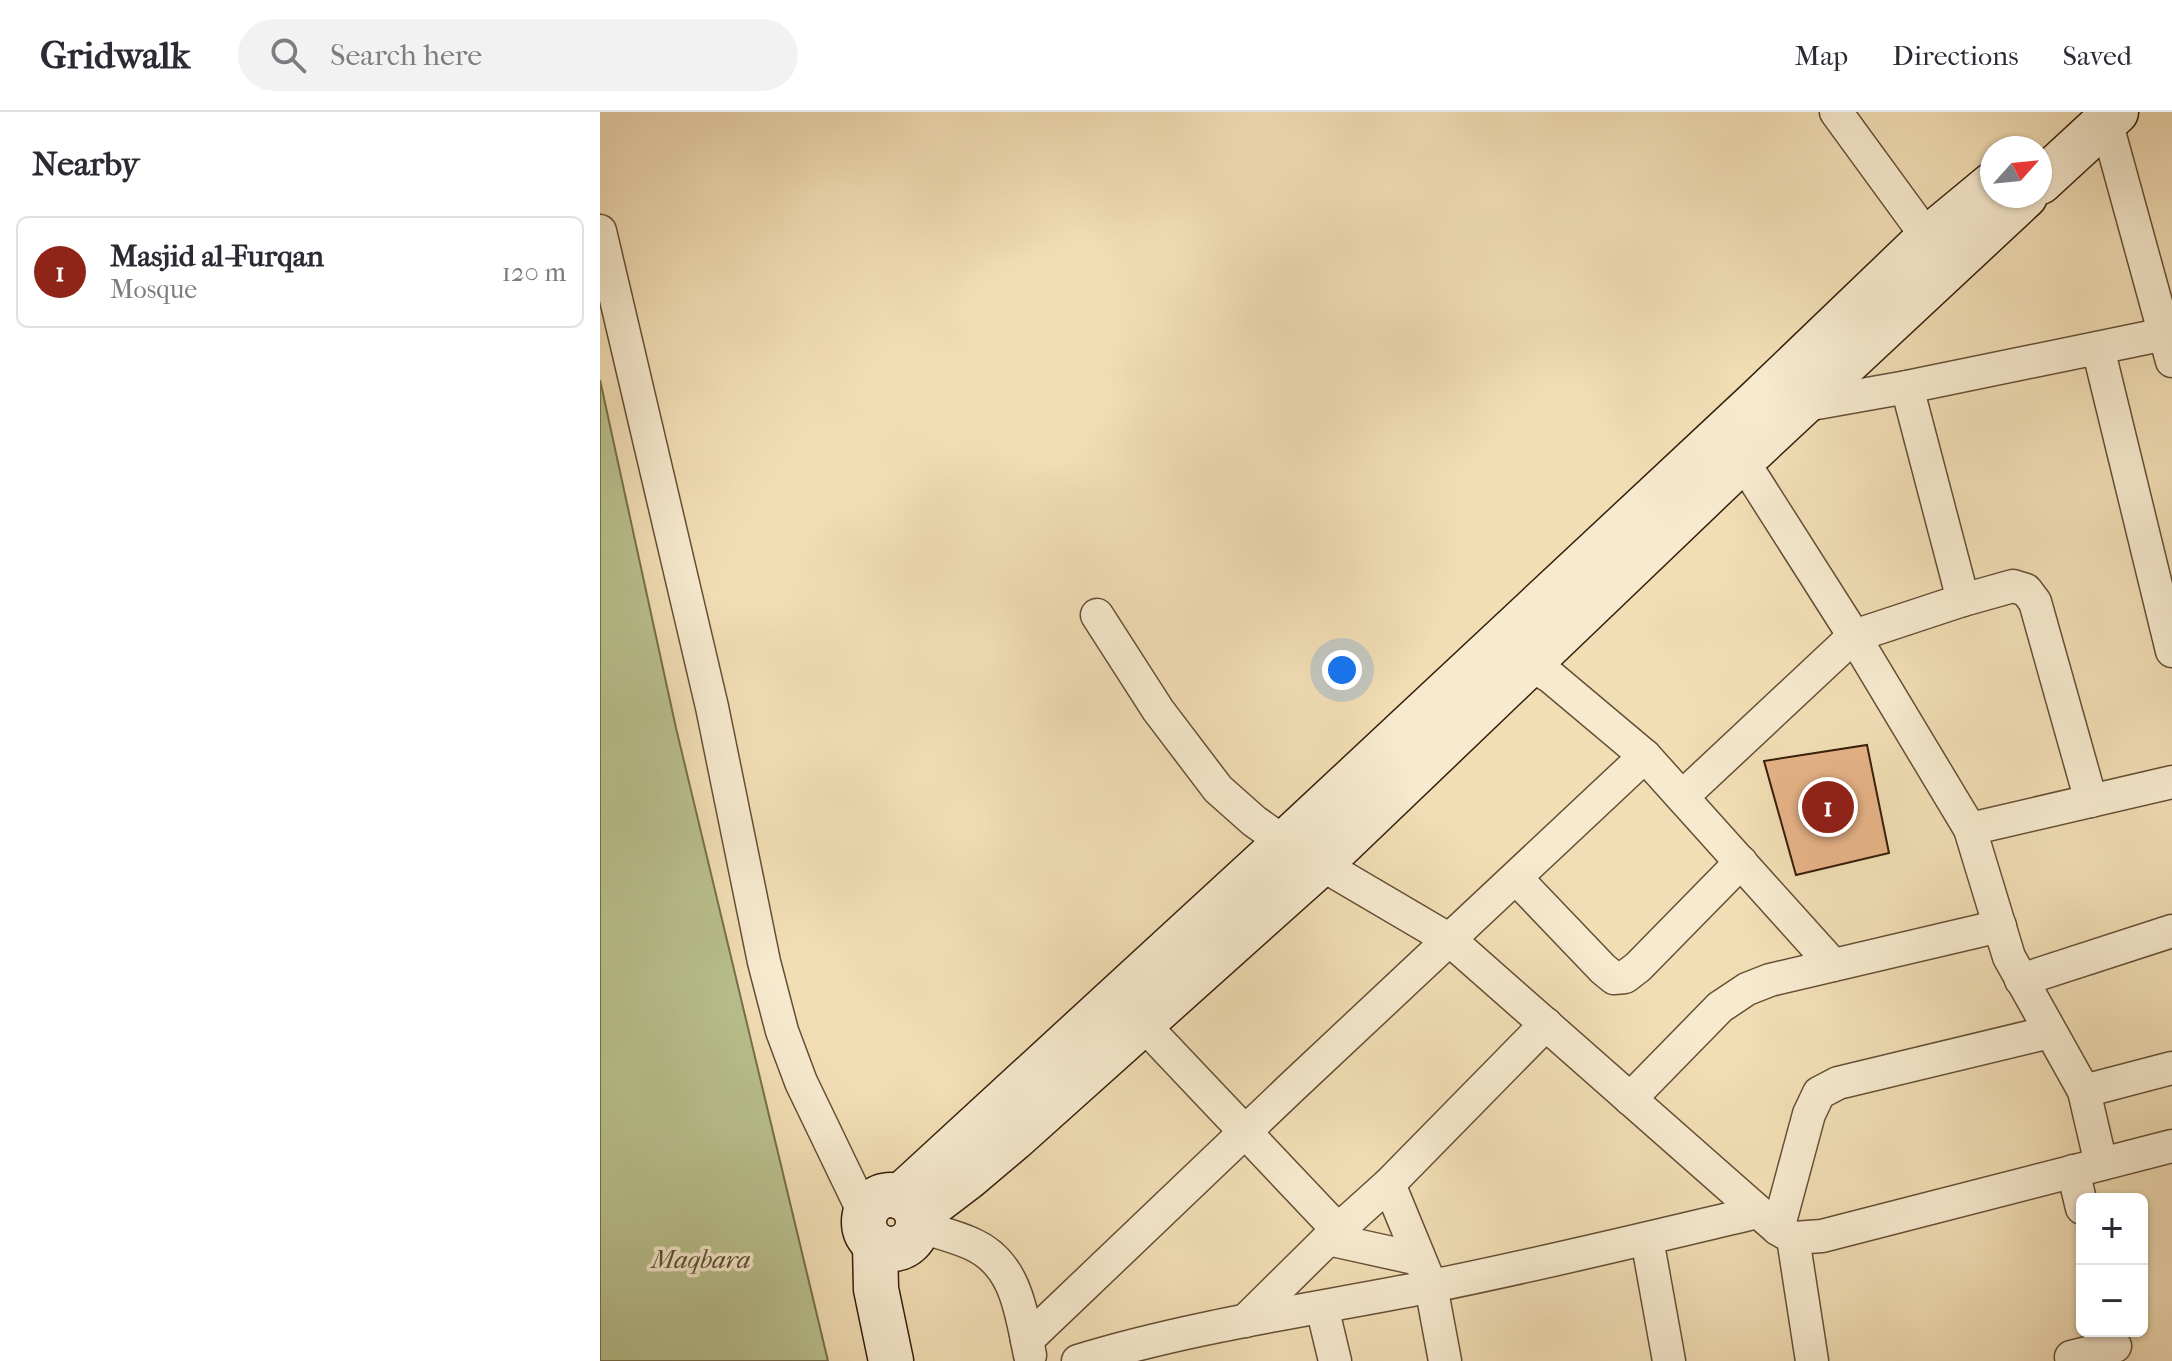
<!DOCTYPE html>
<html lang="en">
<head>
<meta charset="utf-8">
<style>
  body { margin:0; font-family:"IM FELL French Canon",serif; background:#f2f2f3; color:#2b2b33 }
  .controls { position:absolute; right:24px; bottom:24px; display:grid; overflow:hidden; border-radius:12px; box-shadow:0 2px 6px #0004 }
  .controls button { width:72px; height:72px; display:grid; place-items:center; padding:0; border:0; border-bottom:2px solid #e1e1e2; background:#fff; color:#2b2b33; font:40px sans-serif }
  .compass { position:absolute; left:1380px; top:24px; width:72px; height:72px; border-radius:50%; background:#fff; box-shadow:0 2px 6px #0004; rotate:63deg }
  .you { position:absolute; left:742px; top:558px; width:28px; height:28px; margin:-20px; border:6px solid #fff; border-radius:50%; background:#1a73e8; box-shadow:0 0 0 12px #1a73e833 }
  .badge { display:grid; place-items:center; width:52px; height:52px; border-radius:50%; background:#8f2418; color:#fff; font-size:26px; font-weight:700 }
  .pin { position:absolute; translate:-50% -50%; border:4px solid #fff; box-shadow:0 2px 8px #0006 }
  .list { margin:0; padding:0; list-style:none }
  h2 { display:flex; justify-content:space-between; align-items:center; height:104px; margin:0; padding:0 32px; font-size:34px }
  h2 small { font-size:26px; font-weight:400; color:#7c7c81 }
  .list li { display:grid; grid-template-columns:52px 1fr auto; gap:24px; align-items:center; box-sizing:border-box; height:112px; margin:0 16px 16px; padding:0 16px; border:2px solid #e1e1e2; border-radius:12px }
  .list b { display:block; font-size:30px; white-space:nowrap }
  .list p { margin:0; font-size:26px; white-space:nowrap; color:#7c7c81 }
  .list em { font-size:26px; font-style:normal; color:#7c7c81 }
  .icon { flex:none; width:44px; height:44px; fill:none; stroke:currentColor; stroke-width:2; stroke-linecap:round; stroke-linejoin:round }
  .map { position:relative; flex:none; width:1572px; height:1249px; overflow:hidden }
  header { display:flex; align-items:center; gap:48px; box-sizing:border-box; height:112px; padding:0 40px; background:#fff; border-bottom:2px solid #e1e1e2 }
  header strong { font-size:38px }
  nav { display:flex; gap:44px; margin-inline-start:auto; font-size:28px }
  .search { width:560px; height:72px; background:#f2f2f3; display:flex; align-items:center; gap:20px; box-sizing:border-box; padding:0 28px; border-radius:44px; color:#7c7c81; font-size:30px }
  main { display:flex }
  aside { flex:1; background:#fff }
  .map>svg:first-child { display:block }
  .green { fill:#b9c18e; stroke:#77704d; stroke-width:2 }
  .building { fill:#e7b488; stroke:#351f0c; stroke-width:2 }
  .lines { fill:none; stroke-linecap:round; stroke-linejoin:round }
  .street-casing { stroke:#644f36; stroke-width:35 }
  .secondary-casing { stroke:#351f0c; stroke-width:47 }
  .street { stroke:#f7eacf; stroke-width:32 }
  .secondary { stroke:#f7eacf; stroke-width:44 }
  .labels { text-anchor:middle; stroke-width:7; stroke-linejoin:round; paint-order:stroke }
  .park-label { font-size:26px; font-style:italic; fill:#5d5033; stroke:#f7eacf }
</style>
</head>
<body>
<header>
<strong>Gridwalk</strong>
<div class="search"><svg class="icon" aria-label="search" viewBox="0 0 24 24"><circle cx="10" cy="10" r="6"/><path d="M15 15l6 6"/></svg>Search here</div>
<nav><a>Map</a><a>Directions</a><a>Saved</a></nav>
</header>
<main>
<aside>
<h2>Nearby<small></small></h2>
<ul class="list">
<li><span class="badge">1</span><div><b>Masjid al-Furqan</b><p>Mosque</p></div><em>120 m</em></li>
</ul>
</aside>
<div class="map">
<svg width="1572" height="1249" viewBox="0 0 1572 1249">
  <rect width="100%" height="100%" fill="#f2deb5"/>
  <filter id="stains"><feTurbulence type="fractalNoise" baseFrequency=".0025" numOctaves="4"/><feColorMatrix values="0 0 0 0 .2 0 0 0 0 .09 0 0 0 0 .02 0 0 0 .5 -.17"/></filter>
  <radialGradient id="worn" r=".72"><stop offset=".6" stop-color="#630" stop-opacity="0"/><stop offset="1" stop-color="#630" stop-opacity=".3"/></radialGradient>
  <path class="green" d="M0 268 76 616 228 1249H0Z"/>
  <path class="building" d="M1267 633 1289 741 1196 763 1164 649Z"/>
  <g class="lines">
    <defs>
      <g id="street">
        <path d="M1236 0 1328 126"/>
        <path d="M1501 0 1506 9 1572 249"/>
        <path d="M0 119 112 595 164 850 182 919 201 970 265 1103"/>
        <path d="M1498 236 1572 539"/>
        <path d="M1307 275 1363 488"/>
        <path d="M1200 294 1307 275 1565 222"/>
        <path d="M1142 348 1254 524 1370 717 1572 670"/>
        <path d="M497 503 558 598 618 677 654 709 685 731 850 828 1178 1117 1193 1126 1212 1249"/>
        <path d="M929 552 951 565 1045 644 1233 853"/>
        <path d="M1082 685 1254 524 1363 488 1413 474 1426 478 1435 490 1491 689"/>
        <path d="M1370 717 1409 845 1484 979 1501 1052"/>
        <path d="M916 766 1003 857 1014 866 1025 865 1038 855 1141 750"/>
        <path d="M1421 868 1572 819"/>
        <path d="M542 911 738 1118"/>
        <path d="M1484 979 1572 956"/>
        <path d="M1030 987 1120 895 1147 877 1170 868 1400 814"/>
        <path d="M1473 1059 1482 1096"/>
        <path d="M789 1072 831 1174 845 1249"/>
        <path d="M318 1114C336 1120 355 1124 372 1132 417 1152 421 1201 430 1243"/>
        <path d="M1178 1117 1209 1002 1219 981 1238 971 1450 920"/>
        <path d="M1193 1126 1222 1124 1572 1034"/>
        <path d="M728 1127 819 1147"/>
        <path d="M1047 1127 1069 1249"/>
        <path d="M722 1195 735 1249"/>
        <path d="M645 1209 728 1127 789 1072 946 912"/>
        <path d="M427 1228 692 975 1045 644"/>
        <path d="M1471 1245 1515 1234"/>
        <path d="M478 1249C592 1214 710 1198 827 1175 938 1153 1048 1126 1158 1100"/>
      </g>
      <g id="secondary">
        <path d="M1440 70 1516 0"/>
        <circle cx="291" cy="1110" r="27"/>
        <path d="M300 1085 685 731 1157 290 1328 126 1392 73"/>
        <path d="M318 1103 368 1065 413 1027 720 752 1142 348 1425 84"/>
        <path d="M275 1132 276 1177 291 1249"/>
      </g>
    </defs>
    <use href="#street" class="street-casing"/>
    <use href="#secondary" class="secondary-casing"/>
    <use href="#street" class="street"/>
    <use href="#secondary" class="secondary"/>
  </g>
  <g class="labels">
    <g class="park-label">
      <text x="101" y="1156">Maqbara</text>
    </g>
  </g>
  <rect width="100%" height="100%" filter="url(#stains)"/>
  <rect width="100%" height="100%" fill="url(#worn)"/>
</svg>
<div class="controls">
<button>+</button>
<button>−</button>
</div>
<svg class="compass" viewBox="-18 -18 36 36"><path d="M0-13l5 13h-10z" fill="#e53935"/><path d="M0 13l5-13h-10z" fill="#7c7c81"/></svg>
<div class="you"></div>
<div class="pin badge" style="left:1228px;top:695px">1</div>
</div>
</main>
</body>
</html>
